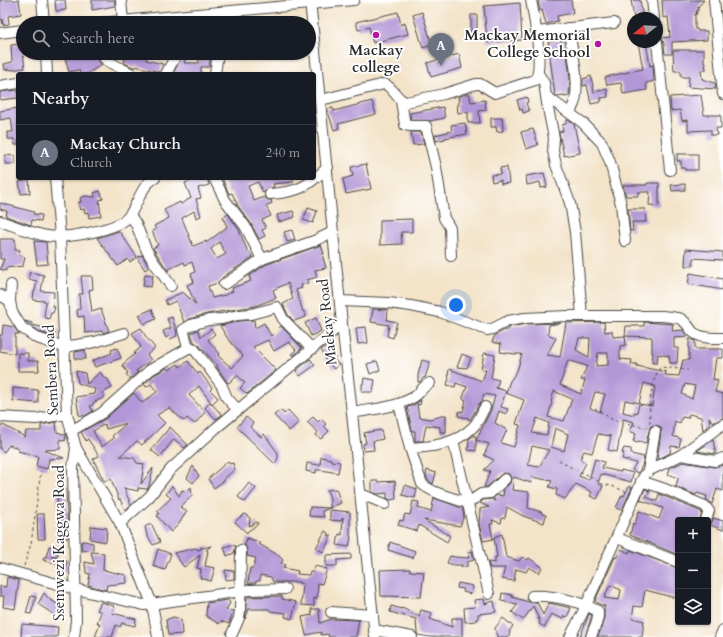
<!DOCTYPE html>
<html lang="en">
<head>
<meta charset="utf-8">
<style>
  body { margin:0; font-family:Cardo,serif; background:#20242c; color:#f1f3f6 }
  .controls { position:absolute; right:12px; bottom:12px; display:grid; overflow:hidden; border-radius:4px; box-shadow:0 1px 3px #0004 }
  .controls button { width:36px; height:36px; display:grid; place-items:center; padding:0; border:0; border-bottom:1px solid #363941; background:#171b24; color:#f1f3f6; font:20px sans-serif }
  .compass { position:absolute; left:627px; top:12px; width:36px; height:36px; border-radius:50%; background:#171b24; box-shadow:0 1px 3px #0004; rotate:252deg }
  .you { position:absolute; left:456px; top:305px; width:14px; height:14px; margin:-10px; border:3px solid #fff; border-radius:50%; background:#1a73e8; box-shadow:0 0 0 6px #1a73e833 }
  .badge { display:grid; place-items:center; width:26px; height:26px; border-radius:50%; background:#d690ce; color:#fff; font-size:13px; font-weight:700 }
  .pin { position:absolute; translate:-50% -33px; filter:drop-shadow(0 1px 2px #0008) }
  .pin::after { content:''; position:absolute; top:21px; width:14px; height:12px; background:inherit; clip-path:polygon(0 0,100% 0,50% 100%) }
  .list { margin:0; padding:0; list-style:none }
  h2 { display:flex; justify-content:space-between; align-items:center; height:52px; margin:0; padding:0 16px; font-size:17px }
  h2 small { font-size:13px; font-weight:400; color:#9ea1a6 }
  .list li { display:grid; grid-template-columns:26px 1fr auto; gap:12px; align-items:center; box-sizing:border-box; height:56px; padding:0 16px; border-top:1px solid #363941 }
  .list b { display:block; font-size:15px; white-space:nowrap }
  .list p { margin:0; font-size:13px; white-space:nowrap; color:#9ea1a6 }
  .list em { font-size:13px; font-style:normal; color:#9ea1a6 }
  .icon { flex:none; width:22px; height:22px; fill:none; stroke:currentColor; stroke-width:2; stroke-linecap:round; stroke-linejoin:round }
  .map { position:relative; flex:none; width:723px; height:637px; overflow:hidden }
  .search { position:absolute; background:#171b24; box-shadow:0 1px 3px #0004; left:16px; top:16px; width:300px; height:44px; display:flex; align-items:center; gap:10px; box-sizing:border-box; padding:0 14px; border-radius:22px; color:#9ea1a6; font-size:15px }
  .panel { position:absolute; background:#171b24; box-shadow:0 1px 3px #0004; left:16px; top:72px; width:300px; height:108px; border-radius:4px }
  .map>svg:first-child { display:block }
  .building { fill:#b297d6; fill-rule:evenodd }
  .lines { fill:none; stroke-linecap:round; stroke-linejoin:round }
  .minor-casing { stroke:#494743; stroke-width:12 }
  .path { stroke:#494743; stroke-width:1; stroke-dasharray:3 3; stroke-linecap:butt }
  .minor { stroke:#fff; stroke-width:10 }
  .poi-dot { fill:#b5179e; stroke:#fff; stroke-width:1.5 }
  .labels { text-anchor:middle; stroke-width:3.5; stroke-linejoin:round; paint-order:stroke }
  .poi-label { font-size:15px; font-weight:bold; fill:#2b2b2b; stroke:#fff; text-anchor:end }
  .street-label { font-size:15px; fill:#2b2b2b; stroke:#fff }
</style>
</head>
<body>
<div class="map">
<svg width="723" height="637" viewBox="0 0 723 637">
  <rect width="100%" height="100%" fill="#fff"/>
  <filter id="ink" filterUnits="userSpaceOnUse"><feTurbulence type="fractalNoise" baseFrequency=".025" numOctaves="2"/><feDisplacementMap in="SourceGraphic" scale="8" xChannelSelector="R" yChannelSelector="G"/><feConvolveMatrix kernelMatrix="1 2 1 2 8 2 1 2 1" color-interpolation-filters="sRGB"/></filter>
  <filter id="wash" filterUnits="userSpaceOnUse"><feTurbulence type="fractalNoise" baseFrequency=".012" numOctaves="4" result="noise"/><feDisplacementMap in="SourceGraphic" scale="16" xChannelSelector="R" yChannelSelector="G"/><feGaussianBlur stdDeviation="0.9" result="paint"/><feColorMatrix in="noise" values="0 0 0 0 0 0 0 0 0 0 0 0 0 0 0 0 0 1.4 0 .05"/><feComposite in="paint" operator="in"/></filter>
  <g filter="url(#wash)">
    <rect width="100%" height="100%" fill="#f3e3c8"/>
    <g id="blocks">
      <g class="building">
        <path d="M0 0H19L21 14 8 16 9 24 3 25 2 19 0 20Z"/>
        <path d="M55 0H65L66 10 56 11Z"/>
        <path d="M92 0H115V6L92 10Z"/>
        <path d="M541 0H571L573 13 557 16 558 21 546 24 542 10 540 11 538 1Z"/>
        <path d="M631 0H640L643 18H634Z"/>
        <path d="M662 0H704L698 7V11H696L697 14H695V29H697L698 31H707V40L672 42V54H665L664 44 662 38 670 37 668 17 663 18Z"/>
        <path d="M520 3 522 40 487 42 484 6Z"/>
        <path d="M398 12 401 25 405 23 408 34 373 43 369 27 358 30 356 22Z"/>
        <path d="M422 12 432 45 423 48 413 15Z"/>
        <rect x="471" y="15" width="6" height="20"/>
        <path d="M562 40 564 55 567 54 570 77 569 96 564 97V95L557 96 555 95 548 42Z"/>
        <path d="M638 42H646L650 66 653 65 654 81 646 83 647 90 623 94 621 83 607 85 605 77 643 69Z"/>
        <path d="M22 44 25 68 11 70 10 69 5 70 4 64 12 62 11 45Z"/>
        <path d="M673 50H704V63H705L706 70H701L702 79 715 83 716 89 688 87 689 77H681V71H674Z"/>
        <path d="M67 53H87L92 57 94 56 101 65 87 74H80L79 70 69 72 64 54Z"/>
        <path d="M126 53H148L146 60 163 64 160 72 135 66V68L133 67 124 63Z"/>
        <path d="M183 53H188L184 63H199L198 53H207V55H211L209 67H201V74H173Z"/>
        <path d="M459 54 462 68 431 77 427 63Z"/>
        <path d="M591 76 594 92 607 89 608 97 601 98V102L591 104 587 85 583 86V79Z"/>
        <path d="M18 90V98L0 100V92Z"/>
        <path d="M469 93 471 102 485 100 486 110 479 111 480 123H468V112L458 113 457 104H459L458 97Z"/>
        <path d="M701 95 704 115H721V128H716L717 135H711V130L688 131V120L682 121 680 110 671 111 670 97Z"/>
        <path d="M527 97 528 102 526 103 529 111 523 113 522 109 520 110 517 100Z"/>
        <path d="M372 101 376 114 338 124 339 128 334 130 327 109 333 108 334 111Z"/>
        <path d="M443 107 445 118 429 121 411 120 410 113Z"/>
        <path d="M18 108V145H15L14 139H8V132H13L11 118 0 120V111Z"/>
        <path d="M491 118H502L503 131 497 132 496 127H491Z"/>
        <path d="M566 120H567L574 124 580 153 564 156 559 132 563 131 562 125 566 124Z"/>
        <path d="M465 123 467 134 445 138V139L436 141 435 135 452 131 451 125Z"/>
        <path d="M533 129 538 145 526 149 521 132Z"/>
        <path d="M411 132H421L424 144 413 145Z"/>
        <path d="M677 154H698V170H685V168H681V161H677Z"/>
        <path d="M5 155 15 156V164H5Z"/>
        <path d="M366 164 371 189 346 194 343 179 353 176 351 167Z"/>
        <path d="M507 167 509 183 501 184V180L492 182 491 175 501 174 500 168Z"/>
        <path d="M544 173 547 187 541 188 540 182 527 185 526 176Z"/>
        <path d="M199 178H207L209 185 198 188 201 198 196 199 201 216 196 218 194 211 182 218 193 246 206 241V243L227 227 223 217 228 214 239 230 247 250 253 257 224 276 218 283 208 286 212 298 225 295 233 291 232 288 251 281 249 276 265 265 321 245 324 254H322L326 268 315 270 317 277 307 280 308 283 301 285 302 288 296 290 303 312H305L306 317 294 321 288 315 283 304 293 299 288 283 273 290 276 298 255 306 207 314 189 319 184 322 176 301 167 305 165 300 183 292 196 305 187 285 194 282 191 274 195 272 192 262 185 265 184 262 169 269 168 271 153 248 158 245 152 231 156 229 154 226 169 218 164 210 180 202 181 204 191 198 185 183ZM219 242 226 254 217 259 211 249Z"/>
        <path d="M222 178H293V182L273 184 274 187 267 189 263 193 258 182 248 186 254 201 264 197 268 200H271L272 203 266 206 271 216 262 220 266 228 262 230 265 236 259 239 250 222 238 206 232 193 229 194Z"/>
        <path d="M29 180 30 193 21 194 19 182Z"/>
        <path d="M647 183H659V206L649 205 650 192H638V196H626L623 185H647Z"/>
        <path d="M685 184V190L672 191 671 185Z"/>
        <path d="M100 191 103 199 99 200 101 216 89 218 88 212 85 213 84 209 80 210 78 203 81 202 80 198 85 196 95 197 94 193Z"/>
        <path d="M0 203 34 212 33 214 42 215 41 221 32 220 31 225 6 216 7 211 0 209Z"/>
        <path d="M308 208 317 211 313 223 303 220Z"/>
        <path d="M628 209H645L646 222H632L633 231H630Z"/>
        <path d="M293 211 295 217 279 222 277 215Z"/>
        <path d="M412 219V232H401L402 244 380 245V220Z"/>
        <path d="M292 230 295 240 287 242 284 232Z"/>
        <path d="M119 231 137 257 130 262 128 259 118 266 97 238Z"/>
        <path d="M0 239H15V250H20L19 255 25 257 23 266 6 268V271L0 269 4 259H0Z"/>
        <path d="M34 241 46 242 48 264 37 265Z"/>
        <path d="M686 249 723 252V260L693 258V266H685Z"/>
        <path d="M142 255 149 267 145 270 137 258Z"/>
        <path d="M30 272 44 275 41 291 54 292 53 307H55L53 313H51L49 319 44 317 46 301 33 300 34 291H35L37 281 28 279Z"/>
        <path d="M690 273 723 279V290L688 284Z"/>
        <path d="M145 274 153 275 151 287 143 286Z"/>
        <path d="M81 276H92L93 289 89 290 92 312 101 309 109 331 103 333 102 331 85 333 84 316 78 317 77 310 80 309 79 294H83Z"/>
        <path d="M152 309 156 319 144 324 139 315Z"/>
        <path d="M373 309 388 310 387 320 397 322 393 338 387 336 389 325 371 322Z"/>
        <path d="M172 317 177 333 176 334 177 336 170 339 169 336 166 338 163 331 171 328 167 319Z"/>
        <path d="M316 318 321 331 311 336 305 323Z"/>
        <path d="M254 320 255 328 264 323 271 336 281 326 302 348 293 356 291 354 296 350 289 342 274 351 268 340 253 347 276 370 247 394 240 388 245 383 237 375 229 383 227 382 217 367 218 366 199 345 194 342 191 333 198 330 201 337 211 329 215 334 208 340 220 354 218 356 232 368 243 356 228 339 220 326 239 321Z"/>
        <path d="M25 321 32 323V325L55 330V337L40 332Z"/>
        <path d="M604 322 605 332 612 331 613 337 625 336 626 345 620 346V359L632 360 631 364H637V366L666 372 665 375 679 376 683 360H689V339L695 341V349H723V358H716L713 379 718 380 715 392 723 394V418L713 423 709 417 710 425 703 430 701 417 689 414 688 418 682 417 680 423 675 421 673 436 681 439 679 447 671 446 670 453 657 460 661 432 662 429 659 426 653 425 650 427 646 443 638 441 637 443 633 441 636 434 630 431 634 422 623 419 617 452 608 450 611 436 598 434 592 453 584 451 580 459 586 463 579 476 589 480 595 459 604 462 602 468 621 472V470L633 473 631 482 601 474 598 484 603 486 597 499 590 496 592 492 576 484 565 499 556 495 557 489 549 487 552 481 532 477 531 483 514 477 512 490 529 492 528 508 542 512V514L546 515 544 523 523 516 507 507 505 518H502L501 523 492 520 493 524H490L493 539 483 541 479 524 480 509 489 507 480 503 483 500 491 499 495 501 493 498 497 495 503 496 504 489 510 483 511 478 509 474 503 473 487 487H484L490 471 484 470 494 460 484 455 489 444 476 440 491 410 495 396 484 394 482 401 479 404 470 420 468 419V418L458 416 459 411 463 412 466 400 463 399V397L467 387 456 383 455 387 447 385 449 378 448 375 449 369 482 381 486 370H481L484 353 495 355 491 378 499 380 496 388 506 391 501 407 508 409 506 414 499 411 495 423 507 430 501 443 514 447 520 425 516 424 524 400 506 393 510 381 517 371 522 354H515L500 352 501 344 492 342 495 335 505 330H508V328L510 327 526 324 561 323 549 325 548 334 556 338 547 355 560 357 566 323ZM579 338H590L589 357 576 350ZM598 353H608V365L596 366ZM568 360 587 366 581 380H585L581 394 560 385ZM644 383 655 386 652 406 639 404 637 413 634 412V415L623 412 625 400 639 403ZM685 384 695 386 692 399 682 394ZM554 391 572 399 564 421 548 417 552 403 551 402ZM595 392 605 394 600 412 590 408ZM537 418 549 423 547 435 532 433ZM555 428 568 434 564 451 551 447ZM532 446 549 450 539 467 528 465Z"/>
        <path d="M644 322 673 324 672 331 683 330 687 337 674 338V348H678L677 363H670L669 356 658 354 657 363H652L653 353H652V337L625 336 626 326H644Z"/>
        <path d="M3 325 14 327 19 334H15V354L0 351V335H2Z"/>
        <path d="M366 327 368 343 358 344 356 328Z"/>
        <path d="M141 328 146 337 155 348 147 355 151 360 136 371 138 372 130 379 126 374 128 373 122 365 135 354 134 353 141 347 132 333Z"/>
        <path d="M330 343 334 349 330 351 335 357 334 359 339 365 334 369 325 359 326 358 321 350Z"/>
        <path d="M117 348 121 358 95 367 92 361 112 353 111 350Z"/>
        <path d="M85 350 86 359H75V352Z"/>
        <path d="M18 353H28V361H38L39 371H18Z"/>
        <path d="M462 354 471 358 467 368 457 367Z"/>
        <path d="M310 359 315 365 300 376 296 371Z"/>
        <path d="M422 360 430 362 425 378 424 377 420 382H418V375Z"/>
        <path d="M188 361 198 374 200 372 212 388 210 390 218 398 212 404 199 386 189 395 205 412 195 424 187 418 184 421 169 408 157 415 165 423 142 445 137 441 120 456 134 458 137 463 144 464 141 484 153 468 149 486 147 489 138 488V491L124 488 131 505 125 510 120 499 119 500 111 479 104 481 93 459 99 456 88 439 86 441 81 432 106 418 134 393 142 403 157 392 151 384 146 387 144 384 154 375 167 368 169 370 178 364 180 367ZM127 423 112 436 114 438 102 447 93 431 105 424 106 429Z"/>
        <path d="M377 361 380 370 370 374 367 364Z"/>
        <path d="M76 371 85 373 87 384 100 372 105 379 107 378 112 388 102 393 105 397 93 403V405L90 406 93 411 85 416 79 415 76 397 94 394 95 389 78 383Z"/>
        <path d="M364 378 375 380 373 392H362V384H363Z"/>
        <path d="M13 388 38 390V403L13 401Z"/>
        <path d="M421 400 420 405 417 404 419 417 430 419 446 415V432H440V427L426 425 423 441H415V431H412L407 407 412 406Z"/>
        <path d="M210 402 222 415 216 419 205 408Z"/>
        <path d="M281 410 284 414 288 410 299 422 289 431 274 415Z"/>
        <path d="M246 417 253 423 250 427 261 437 264 434 278 453V458L275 464 237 427Z"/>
        <path d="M313 417 318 422 321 419 326 424 324 426 329 431 321 439 316 435 318 432 307 422Z"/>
        <path d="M56 422 57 432 66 435 65 441 60 439V449L44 450 64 458 49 459 47 469 36 466 38 456 18 451 19 448 9 445 4 452 0 449V426H3V425L25 437 26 431H41V425Z"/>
        <path d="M170 427 188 445 184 448 174 439 160 457 151 450Z"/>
        <path d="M381 430 383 439 373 441 374 450 364 451 363 444 366 443 364 433Z"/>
        <path d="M473 436H476V451L468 450 469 439Z"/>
        <path d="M713 440 716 454 697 451Z"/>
        <path d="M624 448 631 449V454L644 457 642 466 638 473 632 470 636 463 622 459 624 453H622Z"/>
        <path d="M321 457 331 459V461L340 462 338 473 321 470H316V473L306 471 307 463 320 465Z"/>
        <path d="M228 461 230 464 233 463 235 469 224 479 225 480 214 488 208 479Z"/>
        <path d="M682 462 714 467 723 465V491L717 489 712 504 706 499 707 496 697 493 696 495 676 487 678 478 668 474 670 468 681 463Z"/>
        <path d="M193 466 199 476 193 483 187 478Z"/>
        <path d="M427 470 436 473 433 484 428 480 426 475Z"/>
        <path d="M372 481H378V482L395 481 396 499 390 500 387 498V493L377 494 372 492Z"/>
        <path d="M249 483 256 488 245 502 238 497Z"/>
        <path d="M405 485 417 489 415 498 402 495Z"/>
        <path d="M172 486 179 496 182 490 186 492 191 487 192 496 180 507 187 511 178 525 171 532 157 516 159 513 157 511 171 498 166 494Z"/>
        <path d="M629 486 632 488 622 510 616 508 622 495 624 496Z"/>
        <path d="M57 489H66L68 538 59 539Z"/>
        <path d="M336 489 341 503 330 508V498L327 490Z"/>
        <path d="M645 489 650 491 646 497 657 501 659 494 702 512 700 520H678V549L676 554 630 535 633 523 635 524 639 511 659 519 663 508 640 500Z"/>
        <path d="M434 498 462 508 464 516 460 526 424 520 450 536 447 542 419 525 417 531 398 525 400 520 403 521 405 514 410 515 413 501 419 502 418 508 431 512Z"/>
        <path d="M310 507 330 508 322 511 324 517 309 516Z"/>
        <path d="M330 510 350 512V536L351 537 349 547 337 545 339 534 342 535 343 517 341 521 330 520Z"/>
        <path d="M37 514H44L45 539H38Z"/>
        <path d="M245 514 250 518 249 526 257 522 258 524 247 532V533L235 522 240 517Z"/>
        <path d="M714 518 723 521V530L710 525Z"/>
        <path d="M148 525H152L160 542 153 545 147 535 145 527Z"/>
        <path d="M91 526 107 528 106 542 90 539Z"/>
        <path d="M325 531 328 533 329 536 332 535 323 552 316 548Z"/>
        <path d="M502 534 506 557 519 561 522 557 527 560 529 558 542 567 539 573 529 567 526 572 516 569 514 581 502 579 505 568H490L488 562 495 563V557H497L494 537Z"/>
        <path d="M247 538 259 542V544L278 555 283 560 281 563 285 565 283 568 298 571 297 574 309 575 310 572H313L315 566 327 569 322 584 318 583 317 599 314 598V606L301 605 303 584 299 583V582H273L271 577 260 575V581H256V583H248L250 568H253L256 558 247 556V550L245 545Z"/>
        <path d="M84 541 93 543V549L82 551 81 542Z"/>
        <path d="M390 542 415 551 413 558 388 550Z"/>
        <path d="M231 545 236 546 234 553 227 556 224 547Z"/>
        <path d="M49 546 59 548 57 556 52 557H56V559L67 561 66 572 59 571 60 565 43 560 44 557H46Z"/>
        <path d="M211 546 206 550 208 551 205 566 215 568 211 581 200 578 201 569 197 568 200 555 184 567 174 553 196 548 198 550 201 549V547L203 548Z"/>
        <path d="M158 549 171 554 165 570 153 566Z"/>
        <path d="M621 549 629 553 630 550 678 568V593L676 598 645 590 642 607 634 606 632 618 644 621 642 637H598L604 620V609L605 606 601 605 595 601 615 557 616 558ZM610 585 621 590 619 600 604 598Z"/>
        <path d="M472 551 474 560 467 562V567H461L462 565H452L447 563 450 556 455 557 469 558 468 552Z"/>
        <path d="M91 552 104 553 103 570 126 575 127 583 107 585 106 590 88 585 90 574 86 573 85 562 94 564Z"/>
        <path d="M351 554V559L337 560V566H326V555Z"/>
        <path d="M410 569V571L424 572 421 597 381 596 380 570Z"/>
        <path d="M225 570 234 571V579L226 580Z"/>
        <path d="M7 577 19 580 15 609 3 607 4 596H0V586L6 587Z"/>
        <path d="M458 583 473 586 471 594 463 592 464 589 457 588Z"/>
        <path d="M44 593 49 599 62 607 56 616 38 604Z"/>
        <path d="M502 593 512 595V597L532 603 537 602 543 615 549 603 571 608 567 617 564 616 563 619 551 614 545 627 539 624 540 622 533 606 523 620 512 612 518 604 501 601Z"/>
        <path d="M31 596 36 597 31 614 26 613Z"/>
        <path d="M282 596V599L296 602 292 619 285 617 286 613 270 611 269 609H249L245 619 247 597Z"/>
        <path d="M484 599 485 604 494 601 496 612 478 614V619H476V621L465 622 464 608 475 607 474 600Z"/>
        <path d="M228 600 230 603 226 610 233 611 229 624 221 621 219 624 206 616 207 603Z"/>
        <path d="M101 602 114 606 112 613 136 619 135 626 122 623 120 627 116 625 112 637H95L100 624 97 623 101 612 97 610Z"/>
        <path d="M391 606 402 609V608L419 616 421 610 432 613 430 619 452 627V618H462V637H430L418 635 417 633 416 619 390 612Z"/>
        <path d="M311 609H319L320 623 331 619 359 620 356 637H329L328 634 321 635V632L306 635 302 617 312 615Z"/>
        <path d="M589 614 592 615 591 618 585 637H580Z"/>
        <path d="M173 617 181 619 182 634 168 635 166 620Z"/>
        <path d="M503 618 513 626 510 630 509 637H497L495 628Z"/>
        <path d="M22 624 58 627 57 637H21Z"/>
      </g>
    </g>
  </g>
  <g filter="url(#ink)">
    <use href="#blocks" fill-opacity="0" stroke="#494743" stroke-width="1"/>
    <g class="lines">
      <defs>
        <g id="minor">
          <path d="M42 0 44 23"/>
          <path d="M121 0 123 21"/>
          <path d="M310 0 342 324 352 413 375 637"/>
          <path d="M652 0 654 18"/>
          <path d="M714 0 723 94"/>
          <path d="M99 23 354 0"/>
          <path d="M219 23V12"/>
          <path d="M568 28C572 48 581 85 574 104 573 107 571 110 569 112"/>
          <path d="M537 32 614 23"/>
          <path d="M0 33 23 30"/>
          <path d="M657 42 670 170"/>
          <path d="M46 53 47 74"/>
          <path d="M100 53 107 61 132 74"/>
          <path d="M538 73 544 83 547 103 554 138 553 151 556 165 570 203 575 232 582 316"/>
          <path d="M166 74 177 53"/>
          <path d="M215 74 218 53"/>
          <path d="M0 86 18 83"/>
          <path d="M546 96 583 123 602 143 610 162 621 204 625 241"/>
          <path d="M321 100 384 84C394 87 395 99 406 102L444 94 476 84H480L495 93 535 80C544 67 534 17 531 0"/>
          <path d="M401 101 405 125 410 126H426L436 167 444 218 450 228 451 256"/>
          <path d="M55 178 60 236 67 414 76 448 120 523 152 604 158 637"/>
          <path d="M214 178 225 200 245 226 262 259 314 241 333 232"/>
          <path d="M270 194C299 192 307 187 328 167"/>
          <path d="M130 215 136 224 146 249 153 261 171 286"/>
          <path d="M0 221C15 226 31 233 47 236 65 239 119 230 129 216 138 204 141 185 155 178"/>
          <path d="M224 284 228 282 262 259"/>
          <path d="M11 285 10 301 12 312 22 328 37 338 64 347 95 342 124 333"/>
          <path d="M0 295 10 301"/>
          <path d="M340 301 389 303 411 306 440 312 487 330 492 329 508 321 525 318 567 316H662C669 317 676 317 681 319 686 322 689 327 692 331 699 339 714 338 723 338"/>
          <path d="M188 347 183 330 191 325 209 320 222 319 238 315 251 314 277 307 283 319 312 349"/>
          <path d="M399 404 410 448C432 447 456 444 472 428 478 423 481 414 485 407"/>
          <path d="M352 413C373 409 395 408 414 397 421 393 422 386 430 383"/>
          <path d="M0 417 36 419 67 414"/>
          <path d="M71 431 102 413 150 370 190 347 194 349 209 368 222 386 227 398 238 410"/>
          <path d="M453 440 489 594"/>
          <path d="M410 448 422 484C434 494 453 498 468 503L481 494 490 493 505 479"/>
          <path d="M681 455 715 461 723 458"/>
          <path d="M648 471 655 431"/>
          <path d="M641 481 665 489 705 506 709 511 706 520"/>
          <path d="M361 494 385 504"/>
          <path d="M120 523 149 497 171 469 216 428 342 324"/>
          <path d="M617 538 678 562"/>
          <path d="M0 568 75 589 144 605 249 590 285 589"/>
          <path d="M532 596C551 594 581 602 598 611 599 624 594 625 591 637"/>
          <path d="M331 612 373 615"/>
          <path d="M374 630 412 637"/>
          <path d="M232 634 239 618 240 611 241 550"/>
          <path d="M74 637 76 620 73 468 76 448"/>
          <path d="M570 637 583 612 644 476 648 471 681 455 723 424"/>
          <path d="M720 637 723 630"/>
        </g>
      </defs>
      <use href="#minor" class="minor-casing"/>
      <g class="path">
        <path d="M595 408 613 420 648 428"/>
        <path d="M650 423C649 408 650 379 661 367L688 370"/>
        <path d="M559 460 572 468 592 477 602 484 612 486 627 492"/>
        <path d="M24 566 31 544 41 471"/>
      </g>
      <use href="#minor" class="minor"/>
    </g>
  </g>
  <g class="poi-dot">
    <circle cx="376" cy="35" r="4"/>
    <circle cx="598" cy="44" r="4"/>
  </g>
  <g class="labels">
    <g class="poi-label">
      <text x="590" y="40">Mackay Memorial<tspan x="590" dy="17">College School</tspan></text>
      <text x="376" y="55" text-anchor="middle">Mackay<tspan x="376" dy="17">college</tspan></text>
    </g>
    <g class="street-label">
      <text transform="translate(327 322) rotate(-96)" y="5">Mackay Road</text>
      <text transform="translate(51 370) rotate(-93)" y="5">Sembera Road</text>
      <text transform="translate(59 543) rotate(-90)" y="5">Ssemwezi Kaggwa Road</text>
    </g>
  </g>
</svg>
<div class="controls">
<button>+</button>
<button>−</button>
<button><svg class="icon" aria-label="layers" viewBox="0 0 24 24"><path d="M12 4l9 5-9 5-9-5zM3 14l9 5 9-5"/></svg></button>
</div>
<svg class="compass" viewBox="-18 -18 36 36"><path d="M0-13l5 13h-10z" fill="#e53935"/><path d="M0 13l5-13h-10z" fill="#9ea1a6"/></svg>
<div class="you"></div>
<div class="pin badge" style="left:441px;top:66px;background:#6b7280">A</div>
<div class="search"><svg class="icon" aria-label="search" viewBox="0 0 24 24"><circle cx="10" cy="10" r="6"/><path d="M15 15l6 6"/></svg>Search here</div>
<section class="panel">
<h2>Nearby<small></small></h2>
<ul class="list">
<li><span class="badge" style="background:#6b7280">A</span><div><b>Mackay Church</b><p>Church</p></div><em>240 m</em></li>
</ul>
</section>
</div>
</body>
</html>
